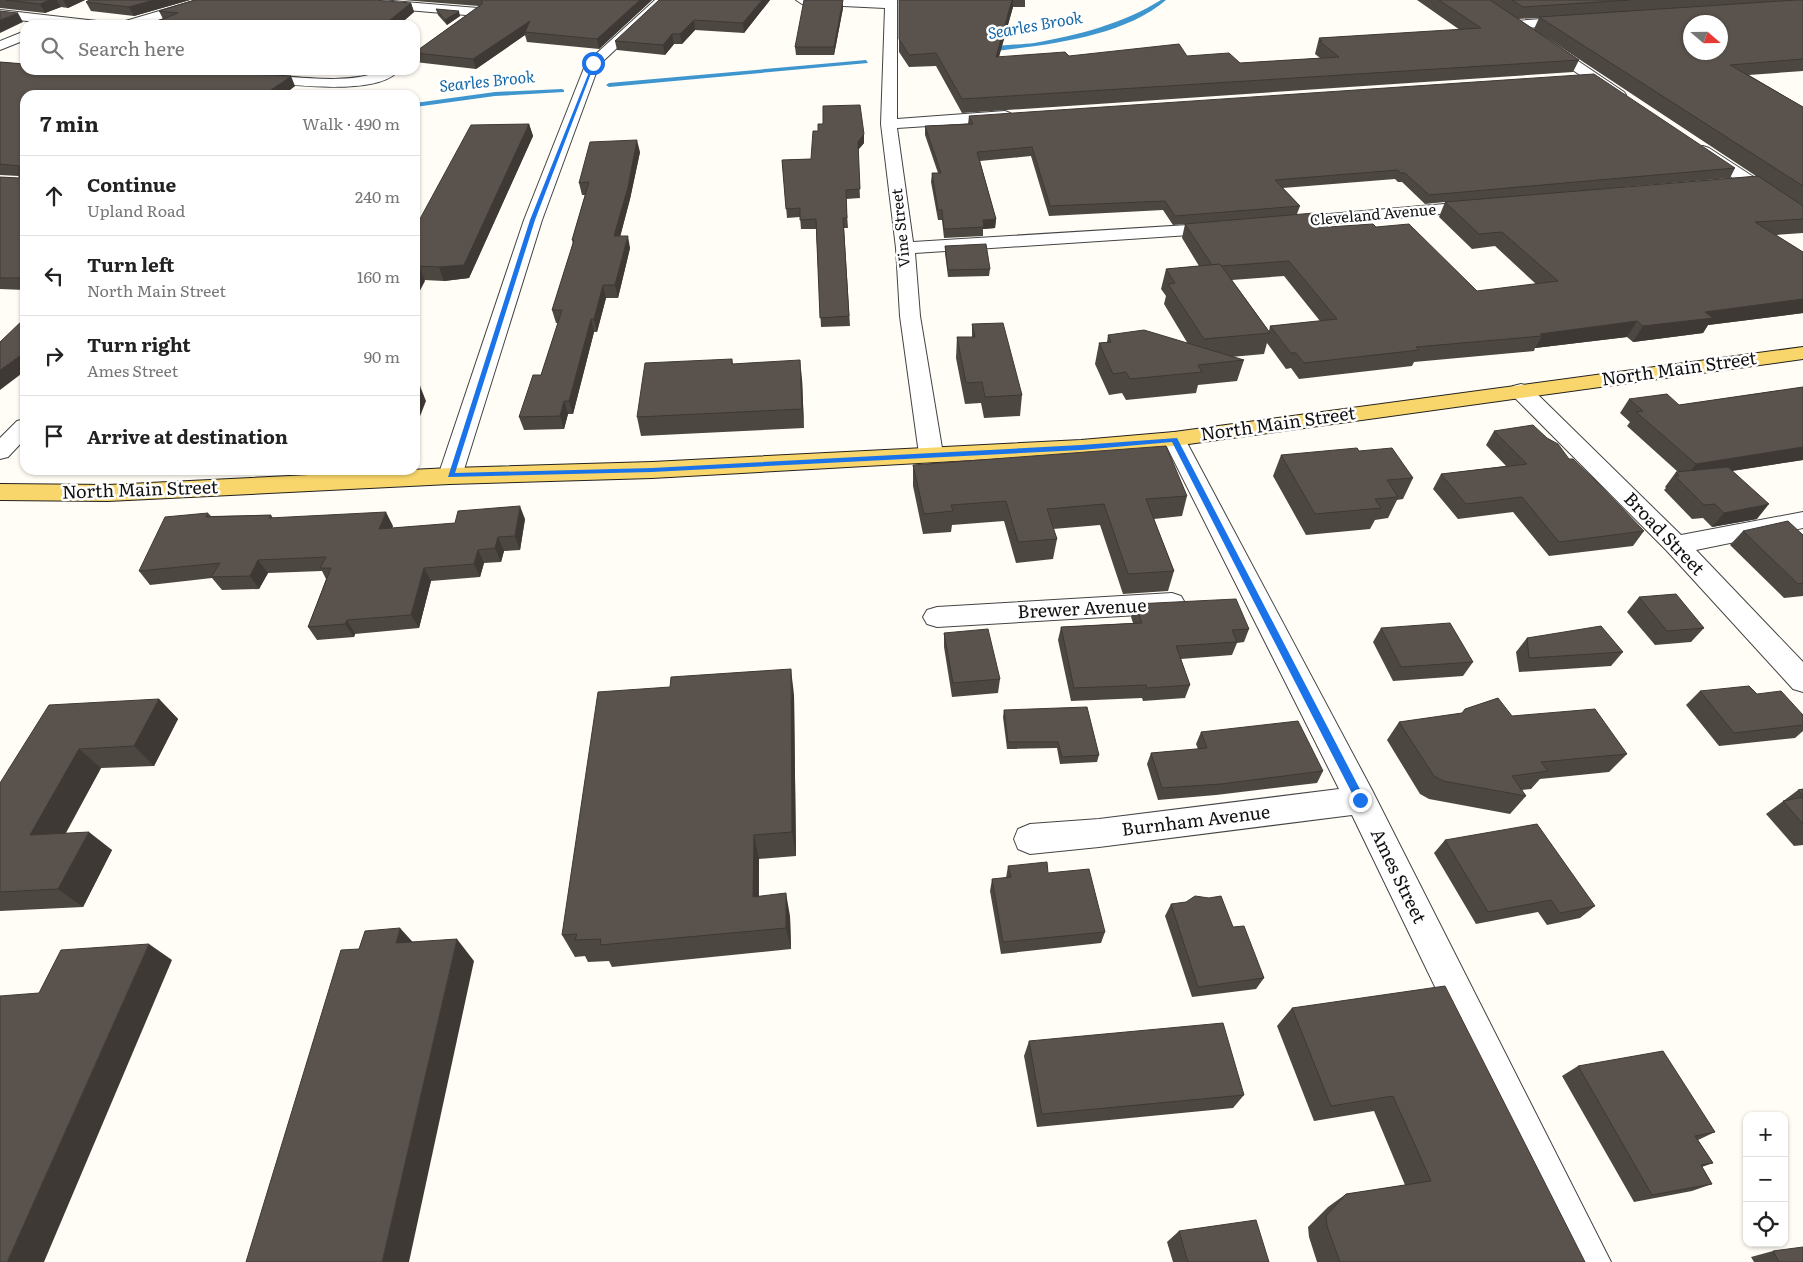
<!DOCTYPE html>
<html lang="en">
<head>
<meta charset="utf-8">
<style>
  body { margin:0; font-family:Literata,serif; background:#f6f6f6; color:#222 }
  .controls { position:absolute; right:15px; bottom:15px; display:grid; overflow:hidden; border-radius:10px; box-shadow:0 1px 4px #0004 }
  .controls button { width:45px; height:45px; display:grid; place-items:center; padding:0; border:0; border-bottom:1px solid #e0e0e0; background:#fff; color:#222; font:25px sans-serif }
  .compass { position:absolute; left:1683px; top:15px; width:45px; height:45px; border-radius:50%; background:#fff; box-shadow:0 1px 4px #0004; rotate:110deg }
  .stop { position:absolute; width:15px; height:15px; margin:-11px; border:4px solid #1a73e8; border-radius:50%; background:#fff }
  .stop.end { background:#1a73e8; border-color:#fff; box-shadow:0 1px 5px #0008 }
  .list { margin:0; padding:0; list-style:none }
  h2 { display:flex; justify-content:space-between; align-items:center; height:65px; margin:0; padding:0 20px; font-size:21px }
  h2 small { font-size:16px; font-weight:400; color:#767676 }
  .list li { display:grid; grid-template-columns:32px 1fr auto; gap:15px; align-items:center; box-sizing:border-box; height:80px; padding:0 20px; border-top:1px solid #e0e0e0 }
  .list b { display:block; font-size:19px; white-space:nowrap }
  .list p { margin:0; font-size:16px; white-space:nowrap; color:#767676 }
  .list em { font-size:16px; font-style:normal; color:#767676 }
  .icon { flex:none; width:28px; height:28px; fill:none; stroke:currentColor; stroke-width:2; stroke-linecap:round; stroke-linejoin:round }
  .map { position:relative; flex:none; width:1803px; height:1262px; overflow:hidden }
  .search { position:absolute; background:#fff; box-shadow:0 1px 4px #0004; left:20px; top:20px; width:400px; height:55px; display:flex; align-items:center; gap:12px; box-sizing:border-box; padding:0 18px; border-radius:15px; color:#767676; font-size:19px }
  .panel { position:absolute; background:#fff; box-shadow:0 1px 4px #0004; left:20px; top:90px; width:400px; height:385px; border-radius:15px }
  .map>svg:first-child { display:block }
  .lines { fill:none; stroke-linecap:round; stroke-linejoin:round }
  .stream { fill:#3f96cf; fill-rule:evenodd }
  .minor-casing { stroke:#444; stroke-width:2 }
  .major-casing { stroke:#222; stroke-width:2 }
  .minor { fill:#fff; fill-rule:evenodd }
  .major { fill:#f9d66b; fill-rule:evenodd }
  .wall { fill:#4d4742; fill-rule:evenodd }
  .shaded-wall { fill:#3f3936 }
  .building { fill:#5a524d; stroke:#3f3936; fill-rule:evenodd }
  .route { fill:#1a73e8 }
  .labels { text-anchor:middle; stroke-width:5; stroke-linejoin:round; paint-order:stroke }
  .far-street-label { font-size:15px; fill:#111; stroke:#fff }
  .far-water-label { font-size:16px; font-style:italic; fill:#1768a6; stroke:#fff }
  .street-label { font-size:18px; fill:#111; stroke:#fff }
</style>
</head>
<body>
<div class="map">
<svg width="1803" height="1262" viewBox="0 0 1803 1262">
  <rect width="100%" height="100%" fill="#fffdf5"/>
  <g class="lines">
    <g class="stream">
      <path d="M1161 0H1166C1122 38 1044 45 988 52L985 50C996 44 1021 45 1034 43 1079 35 1122 24 1161 0Z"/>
      <path d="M866 60 868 63 609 87 606 85 609 83Z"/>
      <path d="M562 89 564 90V92L495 96 415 107V103L495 92Z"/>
    </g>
    <defs>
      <g id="minor">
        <path d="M197 0H216L214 3 141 25H121L122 22Z"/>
        <path d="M330 0H380L478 8 484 12 478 16 336 4Z"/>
        <path d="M655 0H668L599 65 542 220 462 476 458 481 450 484 442 481 438 476 524 220 586 63Z"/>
        <path d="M796 0H897V119L1005 111 1010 113 1013 116 1010 119 1005 121 897 128 913 242 1220 223 1226 224 1229 228 1226 232 1220 233 915 253 920 316 943 454 939 459 931 461 923 459 919 454 900 316 896 248 881 124 885 8 802 4Z"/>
        <path d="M0 10 97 21 103 25H63L0 18Z"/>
        <path d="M1572 17 1578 21 1577 24 1514 29 1508 25 1514 21Z"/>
        <path d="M25 31V40L0 50V41Z"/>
        <path d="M1545 41 1550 42 1624 92 1626 95 1624 98H1614L1540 48 1538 45 1540 42Z"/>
        <path d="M382 70H399C379 97 288 84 257 82L252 81 250 78 252 75 257 74C291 76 352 86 382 70Z"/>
        <path d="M1703 146 1709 148 1803 209V222L1797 221 1697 154 1695 151 1697 148Z"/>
        <path d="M1479 201 1485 202 1488 206 1485 210 1283 228 1277 227 1274 223 1277 219 1283 218Z"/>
        <path d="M1521 384 1529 386 1681 535 1803 512V528L1696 550 1803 662V692L1793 689 1667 551 1513 396 1510 391 1513 386Z"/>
        <path d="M25 419V439L8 457 0 459V438L17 421Z"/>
        <path d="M1174 432 1182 434 1185 439 1372 790 1611 1262H1568L1352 815 1099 847 1030 854 1018 849 1014 839 1018 829 1030 824 1099 819 1339 789 1163 439 1166 434Z"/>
        <path d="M1172 593 1181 596 1185 603 1181 610 1172 613 937 627 927 624 923 617 927 610 937 607Z"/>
      </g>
      <path id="major" d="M1803 347V359L1174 446 1081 454 652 478 450 484 108 501 0 500V484L108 485 450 468 652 462 1081 440 1174 432Z"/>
    </defs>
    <use href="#minor" class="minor-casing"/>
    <use href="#major" class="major-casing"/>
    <use href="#minor" class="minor"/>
    <use href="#major" class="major"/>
  </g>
  <g class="wall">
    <path d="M0 0H85L68 8 61 7 45 13 0 8Z"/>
    <path d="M190 0 134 16 91 11 86 2Z"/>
    <path d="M402 0H652L599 49 527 42 525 35 476 69 415 62V50H418L479 6Z"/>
    <path d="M770 0 744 33 695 30 682 44H674L665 55 617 50 615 41Z"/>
    <path d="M899 0H1025V7H1013L999 57 1187 56 1240 63 1320 58 1315 54 1319 38 1460 30 1417 0H1803V71L1749 75 1803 107V233L1776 235 1803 252V313L1708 325 1703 333 1633 342 1627 337 1535 348 1534 351 1414 362 1412 366 1299 379 1291 368 1286 369 1267 343 1264 354 1231 357 1244 360 1237 381 1198 385 1196 393 1126 400 1122 393 1109 395 1095 364 1099 343 1107 342 1108 335 1188 344 1164 304 1166 296 1161 289 1166 269 1199 266 1182 238 1185 224 1173 225 1163 210 1049 216 1031 156 980 161 996 219 995 228 983 229V236L944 238 942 220H938L931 182 932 173H938L925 135V126L968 124 969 116 1735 168 1730 178 1517 196 1756 176 1541 34 1579 60 1573 72 962 113 936 66 909 67 899 52ZM1539 18 1534 29 1518 19ZM1395 179 1398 182H1402L1425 204 1445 202 1439 217 1472 249 1495 246 1536 284 1477 291 1376 227H1328L1297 214 1300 206 1283 188ZM1284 276 1320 321 1270 326 1269 331 1232 280Z"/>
    <path d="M411 3 414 12 399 25H148L163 19 159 11Z"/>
    <path d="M843 8 834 55H796L795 47Z"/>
    <path d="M436 9 460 16 447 25 438 15Z"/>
    <path d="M0 62 295 86 283 95H25V290L0 289V177L19 178V176L0 175Z"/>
    <path d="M209 70H318L310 75Z"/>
    <path d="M529 124 533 136 469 278 444 281 424 280 415 300V228Z"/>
    <path d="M818 131 864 134V143L858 150 860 198 846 199 848 228H844L850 326 821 327 816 229H801L800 217 787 218 782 160 811 159Z"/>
    <path d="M640 152 630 199 620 236 630 248 618 298H606L597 332H594L573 414H568L564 429 524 430 519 417 541 375 558 323H556L552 310 573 244 572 240 585 195H582L579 183Z"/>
    <path d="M945 246 990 269 989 276 948 277 945 253Z"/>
    <path d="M972 324 1022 395 1020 416 984 418 981 403 965 404 956 358 957 337H972Z"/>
    <path d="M732 359 733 364 802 379 804 428 641 436 637 417Z"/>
    <path d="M1803 387V460L1732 471 1757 519 1712 527 1703 518 1692 519 1664 490 1666 488 1665 487 1676 472H1678L1627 426 1630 422 1620 413 1629 399 1679 405Z"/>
    <path d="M1494 431 1569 459 1644 531 1633 546 1549 556 1513 512 1458 519 1433 489 1441 474 1506 466 1486 445Z"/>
    <path d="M1359 451 1413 478 1403 499 1397 500 1388 518 1375 520 1370 529 1306 535 1273 476 1281 455Z"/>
    <path d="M913 465 1187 496 1182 516 1154 519 1174 571 1168 591 1123 594 1100 525 1053 529 1057 539 1053 559 1016 563 1004 521 952 525 951 532 923 534 913 486Z"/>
    <path d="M208 513 211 516 271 515 273 518 393 526 392 528 525 519 520 550 504 551 501 562 484 563 480 577 431 581 419 628 355 634 354 637 317 640 308 627 326 579 322 571 268 573 259 589 222 590 212 578 150 585 139 571Z"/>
    <path d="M1743 531 1803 535V596L1784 598 1730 545Z"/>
    <path d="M1639 597 1704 628 1691 642 1655 645 1627 612Z"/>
    <path d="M1135 604 1249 629 1244 642 1237 643 1232 655 1181 659 1190 685 1185 698 1143 701 1142 698 1071 701 1058 640 1061 627 1133 623 1131 617Z"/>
    <path d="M1381 628 1473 662 1463 676 1393 681 1373 642Z"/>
    <path d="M944 633 1000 679 998 693 952 697 944 647Z"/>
    <path d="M1527 638 1623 652 1611 666 1519 672 1516 652Z"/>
    <path d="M1700 691 1757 694 1803 715V731L1795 738 1719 746 1686 705Z"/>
    <path d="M794 695 796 856 759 859V896L790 916 791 949 612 967 609 961 588 962 585 956 575 957 562 935Z"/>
    <path d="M159 699 178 719 154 766 101 768 66 833 112 850 83 907 0 911V783Z"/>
    <path d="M1004 710 1099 755 1097 762 1060 764 1057 748 1007 749 1003 717Z"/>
    <path d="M1512 716 1627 754 1609 772 1540 779 1531 789 1522 790 1526 796 1510 814 1429 799 1420 794 1387 740 1399 722Z"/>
    <path d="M1201 732 1323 771 1317 783 1216 795 1158 800 1147 764 1151 753 1198 749 1196 744Z"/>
    <path d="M1803 789V845L1794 846 1766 814 1798 790Z"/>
    <path d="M1445 840 1595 906 1580 918 1547 925 1538 912 1476 924 1434 853Z"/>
    <path d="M1008 866 1048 873 1105 932 1101 943 1001 954 990 891 992 879 1006 878Z"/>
    <path d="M1171 904 1233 927 1264 978 1256 989 1192 997 1165 916Z"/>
    <path d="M1292 1008 1585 1262H1317L1309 1237 1308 1227 1328 1207 1346 1194 1405 1185 1374 1111 1314 1121 1277 1026Z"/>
    <path d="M1029 1041 1244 1095 1233 1108 1037 1127 1024 1056Z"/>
    <path d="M1578 1066 1715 1132 1698 1140 1713 1163 1702 1167 1712 1184 1692 1191 1634 1202 1562 1076Z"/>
    <path d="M1179 1231 1269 1262H1173L1167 1242Z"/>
    <path d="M1773 1251 1803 1262H1754L1751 1257Z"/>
  </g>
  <g class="shaded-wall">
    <path d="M50 0H57L61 7 45 13 40 4Z"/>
    <path d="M63 0H85L68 8Z"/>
    <path d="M154 0H190L134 16 129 7Z"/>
    <path d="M640 0H652L599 49 597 39Z"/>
    <path d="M762 0H770L744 33 743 23Z"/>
    <path d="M843 0V8L834 55V47Z"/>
    <path d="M1012 0H1013V7L995 70 996 57Z"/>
    <path d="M411 3 414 12 399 25H384Z"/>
    <path d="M459 11 460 16 447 25 445 20Z"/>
    <path d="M18 13 23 22 0 33V20Z"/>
    <path d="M694 20 695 30 682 44 680 34Z"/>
    <path d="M530 21 525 32V35L476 69 473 59Z"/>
    <path d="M672 34 674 44 665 55 663 45Z"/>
    <path d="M308 70H318L310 75Z"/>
    <path d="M291 76 295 86 283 95H264Z"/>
    <path d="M529 124 533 136 469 278 444 281 439 267Z"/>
    <path d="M864 134V143L858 150V142Z"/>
    <path d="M637 140 640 152 630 199 617 249 614 236Z"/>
    <path d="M996 219 995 228 983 229V220Z"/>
    <path d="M628 236 630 248 618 298 615 285Z"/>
    <path d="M419 266 425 281 415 300V273Z"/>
    <path d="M603 285 606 298 597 332 594 319Z"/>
    <path d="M1803 299V313L1708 325 1703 333 1633 342 1643 326 1705 312Z"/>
    <path d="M591 319 594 332 573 414 569 401Z"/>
    <path d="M1637 321 1627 337 1535 348 1542 336 1540 334Z"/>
    <path d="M25 352V371L0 390V370Z"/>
    <path d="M800 360 802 379 804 428 802 409Z"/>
    <path d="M420 386 426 401 415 429V399Z"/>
    <path d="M564 401 568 414 564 429 560 416Z"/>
    <path d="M1803 447V460L1685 478 1696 464Z"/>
    <path d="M1769 504 1757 519 1712 527 1724 513Z"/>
    <path d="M520 506 525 519 520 550 515 536Z"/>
    <path d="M386 512 393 526 386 542 379 529Z"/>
    <path d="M498 537 504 551 501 562 495 548Z"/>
    <path d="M478 550 484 563 480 577 474 564Z"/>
    <path d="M258 560 268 573 259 589 250 576Z"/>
    <path d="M424 568 431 581 419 628 411 615Z"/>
    <path d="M347 620 355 634 354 637 345 624Z"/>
    <path d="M791 669 794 695 796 856 792 832Z"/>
    <path d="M159 699 178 719 154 766 134 746Z"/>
    <path d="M79 749 101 768 54 853 30 835Z"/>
    <path d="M89 832 112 850 83 907 58 889Z"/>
    <path d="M754 835 759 859 758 919 753 897Z"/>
    <path d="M786 893 790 916 791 949 786 928Z"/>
    <path d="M400 928 420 950 396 943Z"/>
    <path d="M457 939 474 961 409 1262H382Z"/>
    <path d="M149 944 172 960 44 1262H7Z"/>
  </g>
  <g class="building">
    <path d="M6 0H50L40 4Z"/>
    <path d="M89 0H154L129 7 86 2Z"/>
    <path d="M195 0H374L411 3 384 25H148L178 13 159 11Z"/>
    <path d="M481 0H640L597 39 525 32 530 21 473 59 415 53V50H418L482 4V1Z"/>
    <path d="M659 0H762L743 23 694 20 680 34H672L663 45 615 41Z"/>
    <path d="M804 0H843L834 47H795Z"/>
    <path d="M899 0H1012L996 57 1065 52 1069 56 1179 44 1187 56 1229 53 1240 63 1339 57 1319 41H1322L1319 38 1481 28 1439 0H1490L1579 60 962 99 936 53 909 55 899 39Z"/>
    <path d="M1512 0H1629L1523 7Z"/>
    <path d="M1796 0H1803V59L1730 65 1803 107V186L1539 17ZM1690 22H1720V52H1690Z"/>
    <path d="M436 9 459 11 445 20Z"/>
    <path d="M0 11 18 13 0 20Z"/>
    <path d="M0 62 25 64V70H168L291 76 264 95H25V278H0V177L19 178V166L0 164Z"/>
    <path d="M1594 74 1735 168 1429 195 1405 173H1401L1398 170 1275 180 1300 206 1175 216 1165 201 1050 206 1032 147 977 152 996 219 983 220 984 227 944 229 942 210H938L932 173H941L925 126 973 124 969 116Z"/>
    <path d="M860 105 864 134 858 142 860 189 846 190 847 218H843L849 316 820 318 816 219 800 220V208L786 209 782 160 811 159 813 131H818V124H823V106Z"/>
    <path d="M529 124 464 265 439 267 415 266V228L471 125Z"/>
    <path d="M637 140 628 187 614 236H628L615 285H603L594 319H591L569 401H564L560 416 519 417 533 375H541L562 310H552L574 240H572L589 182 579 183 590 142Z"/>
    <path d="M1758 176 1803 206V219L1755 222 1803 252V299L1705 312 1713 318 1643 326 1637 321 1540 334 1542 336 1416 347 1419 350 1304 363 1296 353H1291L1270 326 1337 319 1289 261 1222 266 1220 264 1212 265 1185 224 1314 213 1328 227 1373 224 1376 227 1409 224 1477 291 1558 281 1502 232 1479 234 1445 202Z"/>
    <path d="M986 244 990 269 948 270 945 246Z"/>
    <path d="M1220 264 1270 333 1204 339 1168 284 1175 283 1166 269Z"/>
    <path d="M415 266H419L415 273Z"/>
    <path d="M25 318V352L0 370V342Z"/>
    <path d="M1003 323 1022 395 985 397 982 382 966 383 957 337H975L972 324Z"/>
    <path d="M1144 330 1244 360 1198 365 1202 372 1130 379 1126 372 1113 374 1099 343 1111 342 1108 335Z"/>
    <path d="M732 359V364L800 360 802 409 637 417 645 363Z"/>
    <path d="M415 386H420L415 399Z"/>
    <path d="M1803 387V447L1696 464 1636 412 1643 411 1629 399 1667 394 1679 405Z"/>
    <path d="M1533 425 1547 438 1558 444 1569 459H1573L1596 481 1644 531 1559 542 1522 497 1466 504 1441 474 1527 464 1494 431Z"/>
    <path d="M1166 446 1187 496 1146 499 1174 571 1128 574 1104 504 1047 509 1057 539 1018 542 1006 501 951 505 953 511 924 514 913 465Z"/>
    <path d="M1357 448 1359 451 1392 448 1413 478 1387 480 1398 497 1375 499 1381 508 1315 514 1281 455Z"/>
    <path d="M1728 467 1769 504 1724 513 1715 504 1704 505 1675 476H1679L1676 472Z"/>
    <path d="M520 506 515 536 498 537 495 548 478 550 474 564 424 568 411 615 347 620 345 624 308 627 331 568H320L326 557 258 560 250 576 211 577 220 563 139 571 165 517 208 513 206 517 271 515 269 518 386 512 379 529 455 523 458 511Z"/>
    <path d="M1788 521 1803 535V583L1798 584 1743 531Z"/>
    <path d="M1676 594 1704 628 1667 631 1639 597Z"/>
    <path d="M1236 599 1249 629 1232 630 1237 642 1176 646 1190 685 1147 688 1146 685 1074 688 1061 627 1142 623 1135 604Z"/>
    <path d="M1450 623 1473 662 1401 667 1381 628Z"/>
    <path d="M1601 626 1623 652 1529 658 1527 638Z"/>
    <path d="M988 629 1000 679 953 683 944 633Z"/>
    <path d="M791 669 792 832 754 835 753 897 786 893V928L600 945 601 939 575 940 577 934 562 935 598 692 670 687 671 677Z"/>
    <path d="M1749 686 1757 694 1781 691 1803 715V725L1734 733 1700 691Z"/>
    <path d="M1498 698 1512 716 1595 709 1627 754 1541 762 1548 771 1512 776 1526 796 1443 781 1434 776 1399 722 1462 713 1465 709Z"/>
    <path d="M159 699 134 746 79 749 30 835 89 832 58 889 0 892V783L49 705Z"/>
    <path d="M1087 707 1099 755 1062 757 1058 742H1008L1004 710Z"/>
    <path d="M1298 721 1323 771 1221 784 1162 788 1151 753 1207 748 1201 732Z"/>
    <path d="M1803 789V796L1798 790Z"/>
    <path d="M1803 797V824L1783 801Z"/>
    <path d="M1537 824 1595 906 1560 913 1551 900 1488 912 1445 840Z"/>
    <path d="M1047 862 1048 873 1089 869 1105 932 1003 942 992 879 1011 877 1008 866Z"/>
    <path d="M1195 896 1209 898 1221 896 1233 927 1244 926 1264 978 1198 987 1171 904 1186 902Z"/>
    <path d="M400 928 396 943 457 939 382 1262H246L341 950 359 949 365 931Z"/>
    <path d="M149 944 7 1262H0V996L39 993 61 950Z"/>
    <path d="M1445 986 1585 1262H1340L1327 1226 1326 1216 1346 1194 1431 1181 1393 1096 1331 1106 1292 1008Z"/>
    <path d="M1223 1023 1244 1095 1042 1114 1029 1041Z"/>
    <path d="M1663 1051 1715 1132 1695 1136 1713 1163 1701 1165 1712 1184 1652 1195 1578 1066Z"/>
    <path d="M1256 1220 1269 1262H1188L1179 1231Z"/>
    <path d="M1803 1247V1262H1779L1773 1251Z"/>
  </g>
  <path class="route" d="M593 62 595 63 535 220 455 473 652 468 1081 445 1177 438 1364 797V803H1357L1172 442 1081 450 652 472 448 477 530 220Z"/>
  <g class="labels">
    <g class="far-street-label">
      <text transform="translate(1373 215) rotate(-5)" y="5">Cleveland Avenue</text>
      <text transform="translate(901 228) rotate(-96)" y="5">Vine Street</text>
    </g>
    <g class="far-water-label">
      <text transform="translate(1035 25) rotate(-10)" y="6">Searles Brook</text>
      <text transform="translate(487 81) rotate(-6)" y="6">Searles Brook</text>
    </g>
    <g class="street-label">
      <text transform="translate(1679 369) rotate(-8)" y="6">North Main Street</text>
      <text transform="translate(1278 424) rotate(-8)" y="6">North Main Street</text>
      <text transform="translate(140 490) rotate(-2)" y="6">North Main Street</text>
      <text transform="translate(1664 534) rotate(46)" y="6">Broad Street</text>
      <text transform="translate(1082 609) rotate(-3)" y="6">Brewer Avenue</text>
      <text transform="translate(1196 821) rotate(-7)" y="6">Burnham Avenue</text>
      <text transform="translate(1398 876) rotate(64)" y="6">Ames Street</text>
    </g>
  </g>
</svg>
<div class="controls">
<button>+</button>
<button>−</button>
<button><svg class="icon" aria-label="locate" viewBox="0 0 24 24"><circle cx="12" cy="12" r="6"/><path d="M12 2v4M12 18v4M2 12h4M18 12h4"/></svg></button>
</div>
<svg class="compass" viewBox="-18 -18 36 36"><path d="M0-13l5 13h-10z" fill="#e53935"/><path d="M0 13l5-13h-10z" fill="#767676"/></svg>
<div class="stop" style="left:593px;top:63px"></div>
<div class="stop end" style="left:1360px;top:800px"></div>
<div class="search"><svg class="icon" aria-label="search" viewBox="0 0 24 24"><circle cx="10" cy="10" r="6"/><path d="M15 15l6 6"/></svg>Search here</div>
<section class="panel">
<h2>7 min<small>Walk · 490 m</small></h2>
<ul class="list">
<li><svg class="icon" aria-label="ahead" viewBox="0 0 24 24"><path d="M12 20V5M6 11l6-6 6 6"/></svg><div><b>Continue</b><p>Upland Road</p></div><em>240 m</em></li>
<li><svg class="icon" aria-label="left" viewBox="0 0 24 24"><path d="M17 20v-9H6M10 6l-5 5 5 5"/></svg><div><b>Turn left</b><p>North Main Street</p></div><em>160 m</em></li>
<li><svg class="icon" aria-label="right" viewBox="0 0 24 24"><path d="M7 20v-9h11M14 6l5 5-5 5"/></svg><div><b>Turn right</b><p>Ames Street</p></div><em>90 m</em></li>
<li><svg class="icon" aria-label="arrive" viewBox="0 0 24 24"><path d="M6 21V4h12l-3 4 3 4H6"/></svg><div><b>Arrive at destination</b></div></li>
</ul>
</section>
</div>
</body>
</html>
